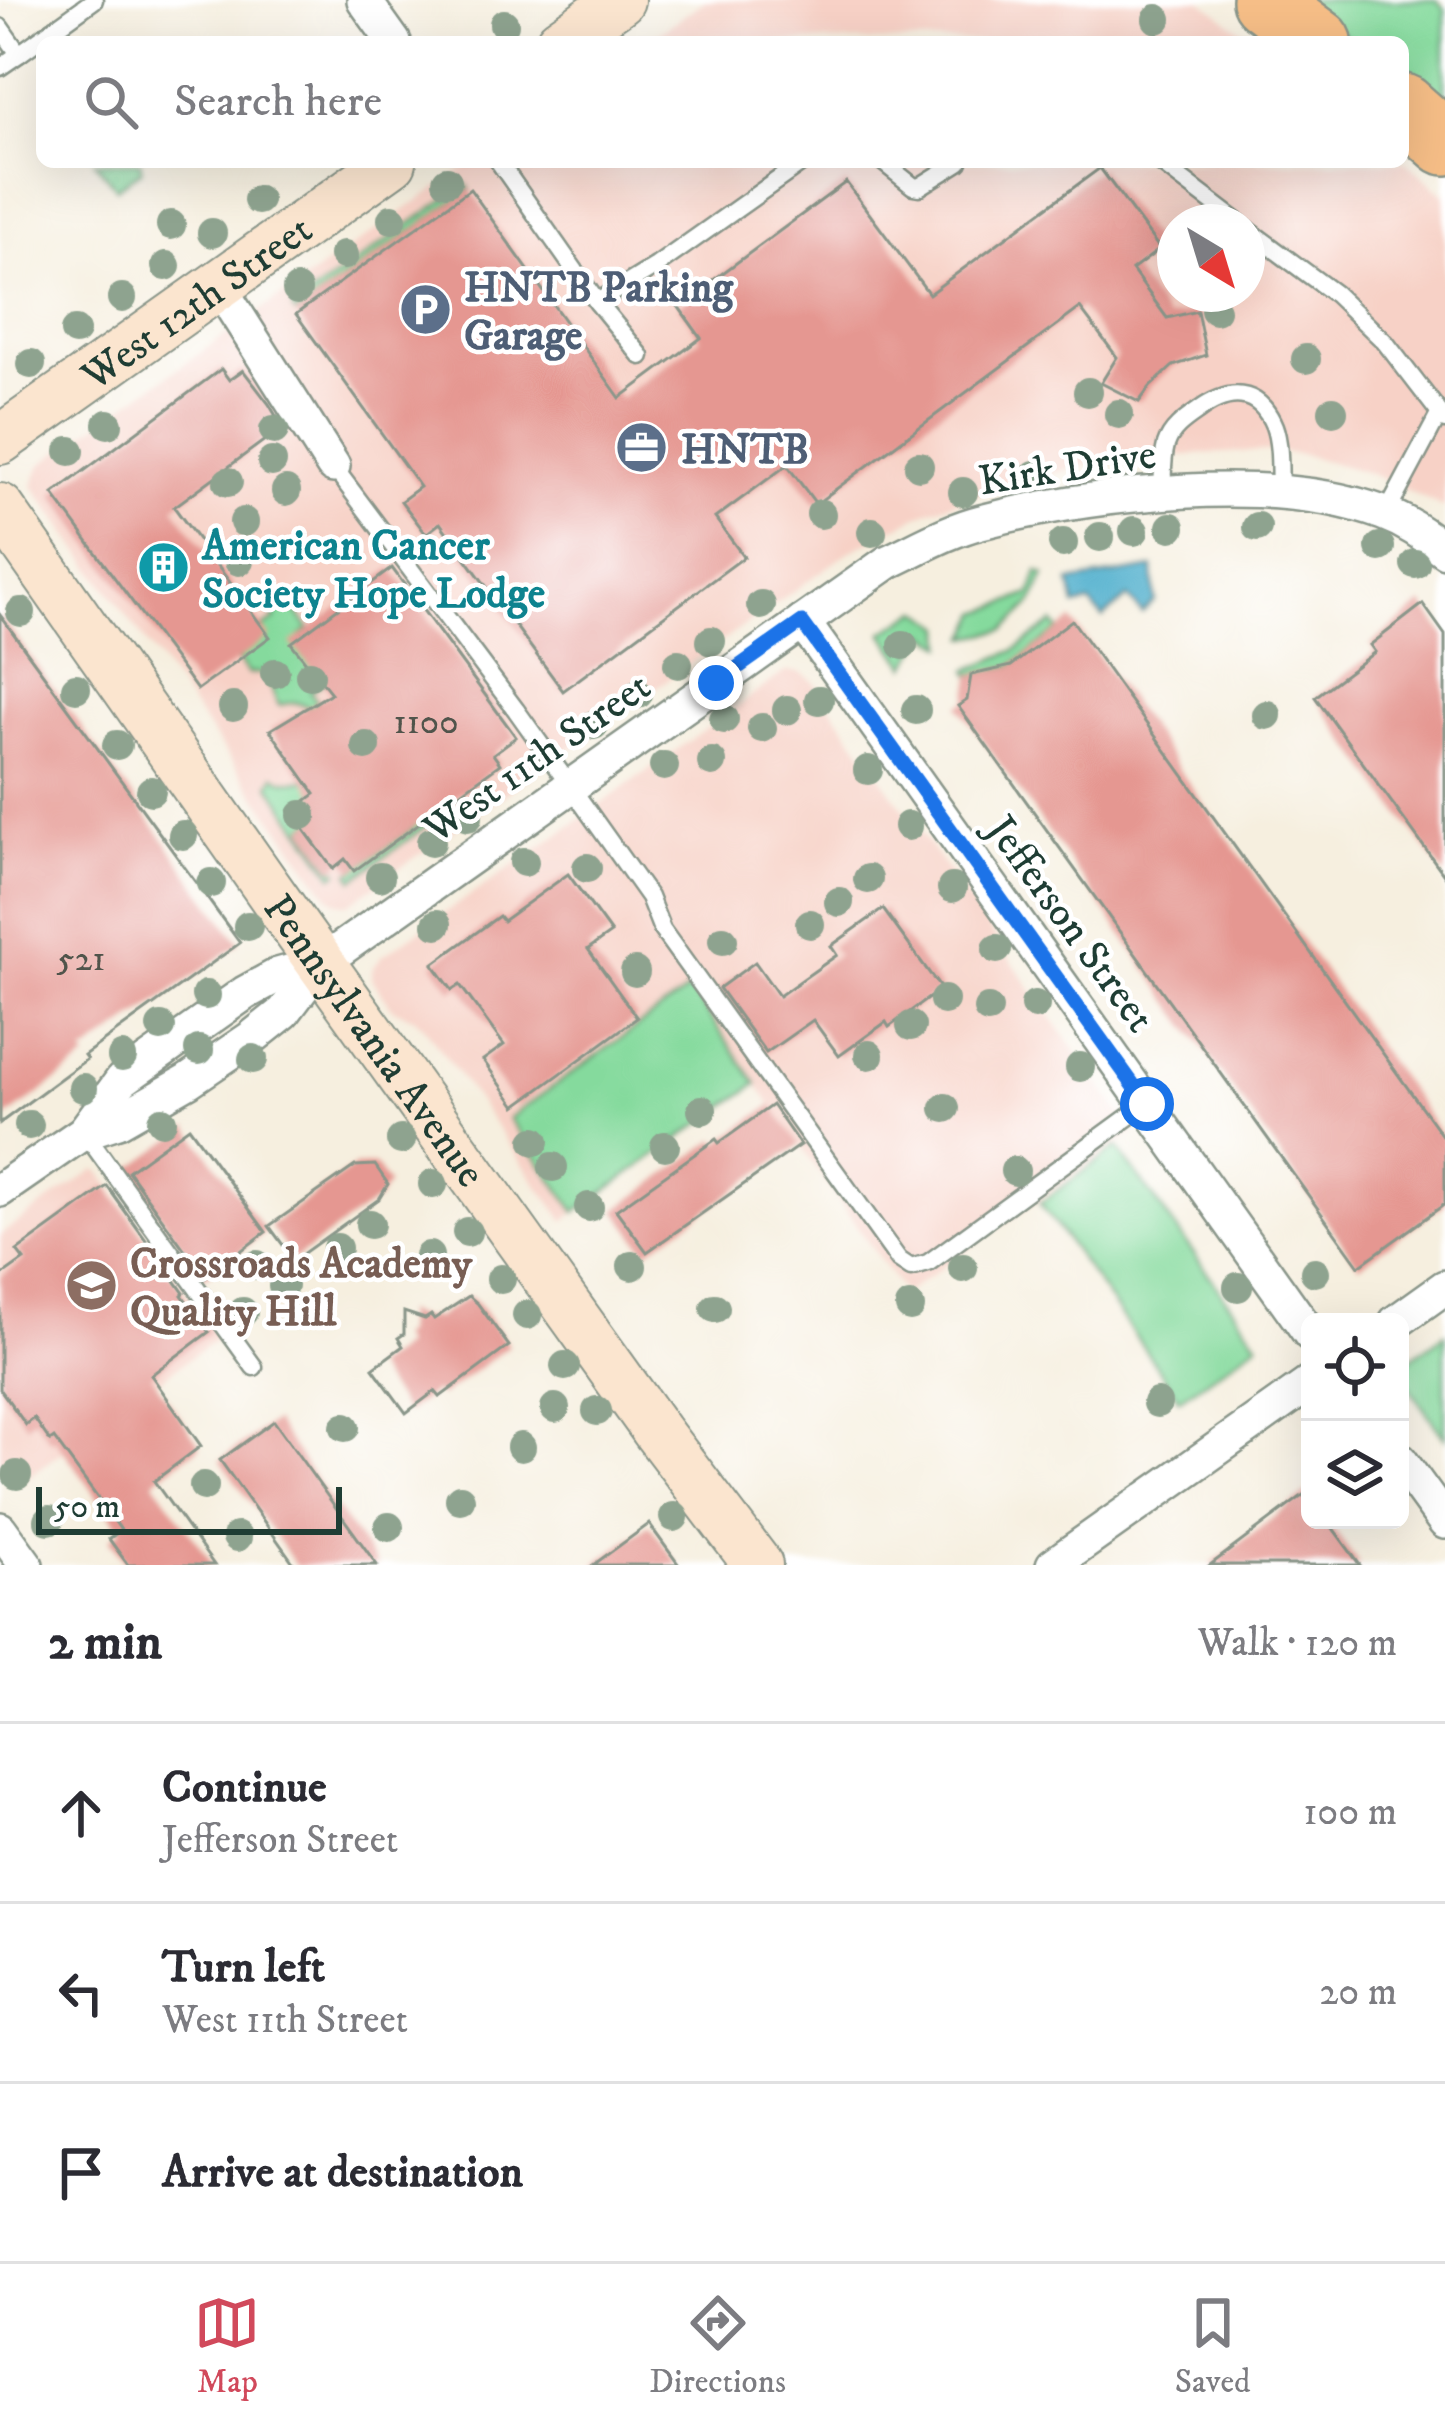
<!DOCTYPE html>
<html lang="en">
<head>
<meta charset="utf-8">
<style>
  body { margin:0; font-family:"IM FELL DW Pica",serif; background:#f7f7f7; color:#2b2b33 }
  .controls { position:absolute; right:36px; bottom:36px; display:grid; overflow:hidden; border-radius:18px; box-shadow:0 12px 48px #0002 }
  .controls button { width:108px; height:108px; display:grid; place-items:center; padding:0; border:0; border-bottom:3px solid #e1e1e2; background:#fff; color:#2b2b33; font:60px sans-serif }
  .compass { position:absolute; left:1157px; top:204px; width:108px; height:108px; border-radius:50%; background:#fff; box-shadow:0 12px 48px #0002; rotate:142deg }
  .scale { position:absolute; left:36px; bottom:30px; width:306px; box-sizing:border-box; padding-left:12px; border:6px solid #1f3d34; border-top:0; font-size:33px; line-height:42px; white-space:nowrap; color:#1f3d34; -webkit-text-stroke:9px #fff; paint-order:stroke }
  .stop { position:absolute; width:36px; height:36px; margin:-27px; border:9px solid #1a73e8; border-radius:50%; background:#fff }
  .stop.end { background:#1a73e8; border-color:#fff; box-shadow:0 3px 12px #0008 }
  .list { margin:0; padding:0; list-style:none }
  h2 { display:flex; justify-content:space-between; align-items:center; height:156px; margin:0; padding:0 48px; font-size:51px }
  h2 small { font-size:39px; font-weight:400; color:#7c7c81 }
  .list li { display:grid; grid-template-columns:78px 1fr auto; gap:36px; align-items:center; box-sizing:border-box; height:180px; padding:0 48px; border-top:3px solid #e1e1e2 }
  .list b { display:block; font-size:45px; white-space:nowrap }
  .list p { margin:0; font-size:39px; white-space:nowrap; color:#7c7c81 }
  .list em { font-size:39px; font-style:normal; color:#7c7c81 }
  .icon { flex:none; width:66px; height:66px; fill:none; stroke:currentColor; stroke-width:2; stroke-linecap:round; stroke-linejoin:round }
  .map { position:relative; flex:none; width:1445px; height:1565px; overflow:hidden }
  .search { position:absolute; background:#fff; box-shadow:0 12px 48px #0002; left:36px; right:36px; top:36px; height:132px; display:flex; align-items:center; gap:30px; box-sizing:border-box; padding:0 42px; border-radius:18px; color:#7c7c81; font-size:45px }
  .sheet { height:696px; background:#fff }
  nav { display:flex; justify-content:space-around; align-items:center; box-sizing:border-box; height:168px; border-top:3px solid #e1e1e2; background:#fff; font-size:33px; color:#7c7c81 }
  nav a { display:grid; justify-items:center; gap:6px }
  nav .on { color:#d1495b }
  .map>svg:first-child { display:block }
  .built { fill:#f7d1c6; fill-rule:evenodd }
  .green { fill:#85da9d; stroke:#528c68; stroke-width:3 }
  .water { fill:#4daecc; stroke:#367680; stroke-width:3 }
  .building { fill:#e59791 }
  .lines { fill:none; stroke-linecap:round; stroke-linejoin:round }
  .lane-casing { stroke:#8a968a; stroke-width:21 }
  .street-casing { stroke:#8a968a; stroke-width:38 }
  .secondary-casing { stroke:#8a968a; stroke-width:52 }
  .highway-casing { stroke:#8a968a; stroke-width:68 }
  .lane { stroke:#fff; stroke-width:16 }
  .street { stroke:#fff; stroke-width:33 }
  .secondary { stroke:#fbe5cf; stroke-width:48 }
  .highway { stroke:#f6be87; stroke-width:63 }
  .tree { fill:#8ea38f }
  .route { stroke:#1a73e8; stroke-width:15 }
  .labels { text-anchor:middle; stroke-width:9; stroke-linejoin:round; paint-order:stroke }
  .number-label { font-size:36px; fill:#50544b }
  .service-label { font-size:42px; font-weight:bold; fill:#4e5e75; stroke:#fff; text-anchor:start }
  .street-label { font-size:42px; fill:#1f3d34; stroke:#fff }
  .culture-label { font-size:42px; font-weight:bold; fill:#0d838f; stroke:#fff; text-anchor:start }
  .education-label { font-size:42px; font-weight:bold; fill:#785e54; stroke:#fff; text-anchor:start }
</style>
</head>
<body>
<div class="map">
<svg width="1445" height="1565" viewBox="0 0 1445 1565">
  <rect width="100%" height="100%" fill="#fff"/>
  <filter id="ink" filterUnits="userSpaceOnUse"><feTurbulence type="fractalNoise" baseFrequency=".00833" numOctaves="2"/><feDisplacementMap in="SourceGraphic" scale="24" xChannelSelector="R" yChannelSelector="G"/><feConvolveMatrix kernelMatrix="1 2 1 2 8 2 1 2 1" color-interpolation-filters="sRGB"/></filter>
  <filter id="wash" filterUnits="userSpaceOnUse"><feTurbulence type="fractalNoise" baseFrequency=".004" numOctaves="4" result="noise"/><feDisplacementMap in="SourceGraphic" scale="48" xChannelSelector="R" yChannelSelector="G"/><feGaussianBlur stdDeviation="2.7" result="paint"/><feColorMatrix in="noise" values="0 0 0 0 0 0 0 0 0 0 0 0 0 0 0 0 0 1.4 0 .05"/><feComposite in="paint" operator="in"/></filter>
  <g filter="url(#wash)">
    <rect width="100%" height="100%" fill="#f6efdf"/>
    <g class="built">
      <path d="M706 0H1201L1257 42H646Z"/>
      <path d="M1403 159 1445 195V508L1369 473 1304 455 1267 451 1200 454 1091 464 1020 481 932 509 852 550 349 904 335 901 329 896 33 486 41 464 474 162H1403ZM1175 222H1247V294H1175Z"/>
      <path d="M785 672H800L813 681 1134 1133 904 1294 757 1084 564 1221 424 1027 415 1018 393 1009 372 979V969L382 956 568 828Z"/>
      <path d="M96 1169 100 1171 218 1337 17 1485 0 1461V1235Z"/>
    </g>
    <g class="green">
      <path d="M1297 0H1437L1445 9V115L1403 80V42H1353Z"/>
      <path d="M95 162H140L142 170 116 188Z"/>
      <path d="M466 184 470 189 296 314 292 309Z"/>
      <path d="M1038 572 1045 575 1033 603 1005 630 968 637 980 613 1031 594Z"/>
      <path d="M290 602 309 629 301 636 322 683 310 692 317 701 312 708 294 702 279 705C269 691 272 668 248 674L238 660 263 628 276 619 273 614Z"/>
      <path d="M920 610 944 627 945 645 927 634 907 666 883 633Z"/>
      <path d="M1053 623 1059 630 1011 666 971 675 968 670 1014 651Z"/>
      <path d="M386 752 305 802 316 818 303 828 332 868 335 867 338 872 333 875 270 785 275 775 283 780 302 781Z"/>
      <path d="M431 802 441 815 354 879 350 873 412 829Z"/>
      <path d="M690 989 757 1084 576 1212 509 1118Z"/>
      <path d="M1117 1147 1258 1343 1180 1399 1040 1203Z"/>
      <path d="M1445 1334V1438L1400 1375V1366Z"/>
    </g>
    <path class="water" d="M1153 568 1155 601 1142 613 1128 597 1103 618 1090 603 1075 606 1070 582Z"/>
    <g id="blocks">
      <g class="building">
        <path d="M1100 168 1160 249 1132 270 1167 318 1197 311 1206 355 1173 366 1150 387 1139 402 1101 383 1117 357 1080 308 816 504 787 465 715 518 744 557 563 691 440 523 426 534 401 501 420 487 296 314 470 189 620 398 701 338 678 306 846 182 929 294Z"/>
        <path d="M221 369 229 380 243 370 269 404 276 416 262 427 269 437 174 507 270 637 197 690 53 494Z"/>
        <path d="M392 568 516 737 493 754 500 764 354 871 345 859 333 869 303 828 316 818 304 802 315 794 270 730 331 693 291 643Z"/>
        <path d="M1423 604 1445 635V876L1315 697 1375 652 1370 645Z"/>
        <path d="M0 615 240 943 84 1055 87 1059 0 1123Z"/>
        <path d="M1072 620 1445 1140V1204L1359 1266 958 706 967 700 971 675 1011 666Z"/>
        <path d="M568 874 611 933 588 949 637 1018 516 1106 483 1060 504 1045 460 985 452 990 433 964 499 916 503 921Z"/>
        <path d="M883 909 941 989 889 1027 886 1022 839 1056 813 1020 766 1053 719 988 755 962 779 996 837 955 831 946Z"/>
        <path d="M772 1105 800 1145 647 1252 616 1210 716 1139 719 1143Z"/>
        <path d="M189 1127 266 1232 205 1278 128 1171Z"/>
        <path d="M375 1165 388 1184 379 1199 294 1260 269 1226 355 1166Z"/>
        <path d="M107 1186 184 1293 182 1295 209 1332 151 1375 201 1446 154 1481 214 1565H128L109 1539 121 1530 54 1438 50 1441 34 1418 26 1425 0 1389V1277L24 1260 17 1251Z"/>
        <path d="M469 1296 478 1304 509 1346 440 1397 435 1391 406 1413 373 1368 403 1346 398 1338 404 1334V1312L425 1319 431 1315 434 1319Z"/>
        <path d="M274 1421 326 1494 377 1565H295L220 1460Z"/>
        <path d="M1310 1490V1520H1327L1360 1565H1210Z"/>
        <path d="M649 1524 679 1565H593Z"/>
      </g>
    </g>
  </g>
  <g filter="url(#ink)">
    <use href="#blocks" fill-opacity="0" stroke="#8a968a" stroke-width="3"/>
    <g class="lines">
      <defs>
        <g id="lane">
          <path d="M0 27 19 54 94 0"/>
          <path d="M0 67 19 54"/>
          <path d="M499 162 597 302 641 356"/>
          <path d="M883 162 913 186 919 187 959 162"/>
          <path d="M1159 162 1238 222"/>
          <path d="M1247 229 1335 294 1385 342 1445 420"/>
          <path d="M597 302 656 266 803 162"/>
          <path d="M333 466 516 710 649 897 662 930 899 1260 911 1268 928 1263 1146 1104"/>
          <path d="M1162 493C1163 478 1162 459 1166 445 1171 429 1185 420 1198 411 1228 389 1258 387 1274 426 1281 445 1279 472 1280 493"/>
          <path d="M1386 514 1440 413"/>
          <path d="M84 1132 254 1367"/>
        </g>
        <g id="street">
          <path d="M364 0 394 42"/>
          <path d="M218 285 333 466"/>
          <path d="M803 622 1310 1334"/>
          <path d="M84 1132 122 1080 245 993 278 975 321 963"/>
          <path d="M0 1190 84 1132 118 1121 188 1081 250 1039 284 1012 321 963 888 562C918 548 949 530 981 522 1093 493 1274 472 1383 513 1407 522 1426 535 1445 551"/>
          <path d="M1396 1322 1445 1287"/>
          <path d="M1400 1460 1445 1522"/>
          <path d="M0 1529 26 1565"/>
          <path d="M1053 1565 1310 1383"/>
        </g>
        <g id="secondary">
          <path d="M560 42 620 0"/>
          <path id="s1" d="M0 440 392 162"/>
          <path id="s2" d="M0 508 299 933 658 1433 758 1565"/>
        </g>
        <g id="highway">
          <path d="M1264 0 1320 42"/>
          <path d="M1403 106 1445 143"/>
        </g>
      </defs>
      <use href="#lane" class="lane-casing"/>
      <use href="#street" class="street-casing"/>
      <use href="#secondary" class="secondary-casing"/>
      <use href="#highway" class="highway-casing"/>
      <use href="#lane" class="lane"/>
      <use href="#street" class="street"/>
      <use href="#secondary" class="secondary"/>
      <use href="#highway" class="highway"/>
    </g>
    <g class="tree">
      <circle cx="1157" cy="19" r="15"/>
      <circle cx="504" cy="24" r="15"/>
      <circle cx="447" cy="181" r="15"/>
      <circle cx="258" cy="200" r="15"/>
      <circle cx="392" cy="219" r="15"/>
      <circle cx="171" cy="225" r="15"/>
      <circle cx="212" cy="233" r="15"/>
      <circle cx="344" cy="255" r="15"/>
      <circle cx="166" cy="266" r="15"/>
      <circle cx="297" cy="290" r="15"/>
      <circle cx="122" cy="298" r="15"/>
      <circle cx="1215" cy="310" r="15"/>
      <circle cx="75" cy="331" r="15"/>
      <circle cx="1306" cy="359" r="15"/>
      <circle cx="31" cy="364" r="15"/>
      <circle cx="1088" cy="392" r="15"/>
      <circle cx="1333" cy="411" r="15"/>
      <circle cx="1119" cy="414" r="15"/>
      <circle cx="108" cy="424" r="15"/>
      <circle cx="274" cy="430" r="15"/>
      <circle cx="70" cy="451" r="15"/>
      <circle cx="272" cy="462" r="15"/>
      <circle cx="919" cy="466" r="15"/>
      <circle cx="1035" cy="475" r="15"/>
      <circle cx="228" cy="482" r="15"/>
      <circle cx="286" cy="491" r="15"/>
      <circle cx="963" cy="492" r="15"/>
      <circle cx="821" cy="514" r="15"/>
      <circle cx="244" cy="522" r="15"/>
      <circle cx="1171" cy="527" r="15"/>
      <circle cx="1257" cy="527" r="15"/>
      <circle cx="1134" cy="531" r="15"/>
      <circle cx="872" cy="532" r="15"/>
      <circle cx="1100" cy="537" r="15"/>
      <circle cx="1063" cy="543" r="15"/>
      <circle cx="1380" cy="547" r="15"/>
      <circle cx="239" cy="561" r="15"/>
      <circle cx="1415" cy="564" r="15"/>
      <circle cx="761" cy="605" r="15"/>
      <circle cx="21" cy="612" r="15"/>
      <circle cx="711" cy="641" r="15"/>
      <circle cx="903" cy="645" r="15"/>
      <circle cx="678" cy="664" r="15"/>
      <circle cx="275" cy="673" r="15"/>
      <circle cx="310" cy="675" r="15"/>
      <circle cx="76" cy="688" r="15"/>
      <circle cx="638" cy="694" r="15"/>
      <circle cx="819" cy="700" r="15"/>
      <circle cx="233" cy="707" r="15"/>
      <circle cx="787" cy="710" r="15"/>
      <circle cx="916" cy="710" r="15"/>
      <circle cx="1267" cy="715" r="15"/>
      <circle cx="724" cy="719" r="15"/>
      <circle cx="594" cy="725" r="15"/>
      <circle cx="762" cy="728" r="15"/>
      <circle cx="117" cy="745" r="15"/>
      <circle cx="366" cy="746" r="15"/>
      <circle cx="712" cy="762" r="15"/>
      <circle cx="664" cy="766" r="15"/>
      <circle cx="868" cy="770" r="15"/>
      <circle cx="151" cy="791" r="15"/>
      <circle cx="302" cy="815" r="15"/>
      <circle cx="468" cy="817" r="15"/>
      <circle cx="908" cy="826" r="15"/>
      <circle cx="183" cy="835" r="15"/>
      <circle cx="431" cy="842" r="15"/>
      <circle cx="524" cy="862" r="15"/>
      <circle cx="587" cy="868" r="15"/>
      <circle cx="380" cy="877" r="15"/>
      <circle cx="868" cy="879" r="15"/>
      <circle cx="211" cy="883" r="15"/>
      <circle cx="952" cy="888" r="15"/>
      <circle cx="839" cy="902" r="15"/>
      <circle cx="437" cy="924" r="15"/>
      <circle cx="810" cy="924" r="15"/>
      <circle cx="248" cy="926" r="15"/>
      <circle cx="723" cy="940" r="15"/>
      <circle cx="997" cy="949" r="15"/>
      <circle cx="635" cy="972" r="15"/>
      <circle cx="206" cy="995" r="15"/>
      <circle cx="944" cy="1000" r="15"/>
      <circle cx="1035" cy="1005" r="15"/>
      <circle cx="988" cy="1009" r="15"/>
      <circle cx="911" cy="1026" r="15"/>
      <circle cx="161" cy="1027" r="15"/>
      <circle cx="199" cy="1050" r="15"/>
      <circle cx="869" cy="1055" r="15"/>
      <circle cx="122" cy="1057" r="15"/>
      <circle cx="253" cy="1059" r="15"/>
      <circle cx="1080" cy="1067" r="15"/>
      <circle cx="83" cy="1088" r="15"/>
      <circle cx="945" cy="1108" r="15"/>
      <circle cx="702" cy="1110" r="15"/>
      <circle cx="162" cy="1121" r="15"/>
      <circle cx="29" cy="1125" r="15"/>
      <circle cx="401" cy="1140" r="15"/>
      <circle cx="535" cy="1141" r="15"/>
      <circle cx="665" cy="1146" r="15"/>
      <circle cx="553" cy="1167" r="15"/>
      <circle cx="1015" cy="1171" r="15"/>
      <circle cx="433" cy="1184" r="15"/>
      <circle cx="589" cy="1207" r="15"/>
      <circle cx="370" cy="1224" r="15"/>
      <circle cx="467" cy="1232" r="15"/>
      <circle cx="337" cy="1248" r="15"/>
      <circle cx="429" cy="1256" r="15"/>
      <circle cx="257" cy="1265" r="15"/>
      <circle cx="632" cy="1266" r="15"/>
      <circle cx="963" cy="1268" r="15"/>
      <circle cx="1315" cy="1272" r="15"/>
      <circle cx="501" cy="1279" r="15"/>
      <circle cx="283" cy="1286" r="15"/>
      <circle cx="1238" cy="1287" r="15"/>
      <circle cx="910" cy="1307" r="15"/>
      <circle cx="715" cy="1308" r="15"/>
      <circle cx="243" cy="1312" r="15"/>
      <circle cx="527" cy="1315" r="15"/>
      <circle cx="565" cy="1366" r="15"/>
      <circle cx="1157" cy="1403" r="15"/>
      <circle cx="555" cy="1408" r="15"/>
      <circle cx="597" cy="1411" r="15"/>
      <circle cx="345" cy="1427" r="15"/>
      <circle cx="521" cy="1447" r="15"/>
      <circle cx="17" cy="1475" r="15"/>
      <circle cx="204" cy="1486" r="15"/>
      <circle cx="460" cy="1499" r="15"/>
      <circle cx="674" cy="1517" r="15"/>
      <circle cx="49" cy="1520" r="15"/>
      <circle cx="389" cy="1527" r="15"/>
      <circle cx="237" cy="1537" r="15"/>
    </g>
  </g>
  <g class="lines" filter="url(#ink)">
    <path class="route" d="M716 683 802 622 1147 1104"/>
  </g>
  <defs>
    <symbol id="parking-disc" viewBox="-11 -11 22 22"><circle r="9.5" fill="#5c6f8a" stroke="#fff"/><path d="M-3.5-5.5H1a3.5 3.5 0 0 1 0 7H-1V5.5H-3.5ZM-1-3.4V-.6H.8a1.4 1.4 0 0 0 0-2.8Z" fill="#fff"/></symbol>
    <symbol id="office-disc" viewBox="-11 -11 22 22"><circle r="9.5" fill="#5c6f8a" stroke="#fff"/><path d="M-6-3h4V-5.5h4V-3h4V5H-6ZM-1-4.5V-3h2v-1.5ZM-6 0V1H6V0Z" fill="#fff"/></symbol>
    <symbol id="building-disc" viewBox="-11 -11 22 22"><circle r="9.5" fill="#0f9aa8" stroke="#fff"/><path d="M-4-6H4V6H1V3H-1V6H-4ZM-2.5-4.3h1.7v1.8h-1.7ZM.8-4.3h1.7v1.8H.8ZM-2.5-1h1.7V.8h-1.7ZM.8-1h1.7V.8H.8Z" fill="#fff"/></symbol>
    <symbol id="school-disc" viewBox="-11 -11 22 22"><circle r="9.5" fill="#8d6e63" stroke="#fff"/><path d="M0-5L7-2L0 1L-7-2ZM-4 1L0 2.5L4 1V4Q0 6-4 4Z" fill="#fff"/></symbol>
  </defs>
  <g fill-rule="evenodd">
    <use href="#parking-disc" x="396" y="280" width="59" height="59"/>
    <use href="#office-disc" x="612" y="418" width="59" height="59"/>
    <use href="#building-disc" x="134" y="538" width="59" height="59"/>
    <use href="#school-disc" x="62" y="1256" width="59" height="59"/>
  </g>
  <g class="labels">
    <g class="number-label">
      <text x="426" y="733">1100</text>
      <text x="81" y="970">521</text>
    </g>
    <g class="service-label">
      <text x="464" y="301">HNTB Parking<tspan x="464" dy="48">Garage</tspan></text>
      <text x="681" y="463">HNTB</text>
    </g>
    <g class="street-label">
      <text dy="15" stroke="none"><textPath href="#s1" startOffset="240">West 12th Street</textPath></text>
      <text transform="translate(1067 466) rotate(-9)" y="15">Kirk Drive</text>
      <text transform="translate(536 756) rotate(-35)" y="15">West 11th Street</text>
      <text transform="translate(1072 923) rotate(54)" y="15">Jefferson Street</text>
      <text dy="15" stroke="none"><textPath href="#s2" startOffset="651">Pennsylvania Avenue</textPath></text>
    </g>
    <g class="culture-label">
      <text x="202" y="559">American Cancer<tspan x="202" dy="48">Society Hope Lodge</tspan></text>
    </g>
    <g class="education-label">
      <text x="130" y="1277">Crossroads Academy<tspan x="130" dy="48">Quality Hill</tspan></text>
    </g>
  </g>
</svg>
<div class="controls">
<button><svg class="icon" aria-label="locate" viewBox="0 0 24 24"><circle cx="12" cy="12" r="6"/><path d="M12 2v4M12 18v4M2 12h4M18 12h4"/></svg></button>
<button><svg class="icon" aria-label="layers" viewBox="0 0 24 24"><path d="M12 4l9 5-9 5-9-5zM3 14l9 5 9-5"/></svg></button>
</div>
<svg class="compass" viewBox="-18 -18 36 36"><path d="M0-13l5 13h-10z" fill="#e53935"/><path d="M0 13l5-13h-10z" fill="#7c7c81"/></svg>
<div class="scale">50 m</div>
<div class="stop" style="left:1147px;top:1104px"></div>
<div class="stop end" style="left:716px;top:683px"></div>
<div class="search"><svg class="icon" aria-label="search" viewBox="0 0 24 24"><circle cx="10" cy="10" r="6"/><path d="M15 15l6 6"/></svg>Search here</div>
</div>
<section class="sheet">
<h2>2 min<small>Walk · 120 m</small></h2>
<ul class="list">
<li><svg class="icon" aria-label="ahead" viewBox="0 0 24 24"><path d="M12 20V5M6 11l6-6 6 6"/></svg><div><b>Continue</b><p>Jefferson Street</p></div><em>100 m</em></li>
<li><svg class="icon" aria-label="left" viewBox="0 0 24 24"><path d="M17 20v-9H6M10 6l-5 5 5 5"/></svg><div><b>Turn left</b><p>West 11th Street</p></div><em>20 m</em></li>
<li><svg class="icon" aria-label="arrive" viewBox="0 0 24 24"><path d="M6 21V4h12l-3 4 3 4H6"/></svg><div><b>Arrive at destination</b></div></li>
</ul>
</section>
<nav>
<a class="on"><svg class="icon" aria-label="map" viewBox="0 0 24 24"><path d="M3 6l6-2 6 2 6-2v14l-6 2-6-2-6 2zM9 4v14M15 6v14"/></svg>Map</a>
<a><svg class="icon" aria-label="directions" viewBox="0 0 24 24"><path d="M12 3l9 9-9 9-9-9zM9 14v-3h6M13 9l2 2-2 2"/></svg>Directions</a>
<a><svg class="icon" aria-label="saved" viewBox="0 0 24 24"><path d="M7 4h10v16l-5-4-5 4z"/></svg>Saved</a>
</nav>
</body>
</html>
